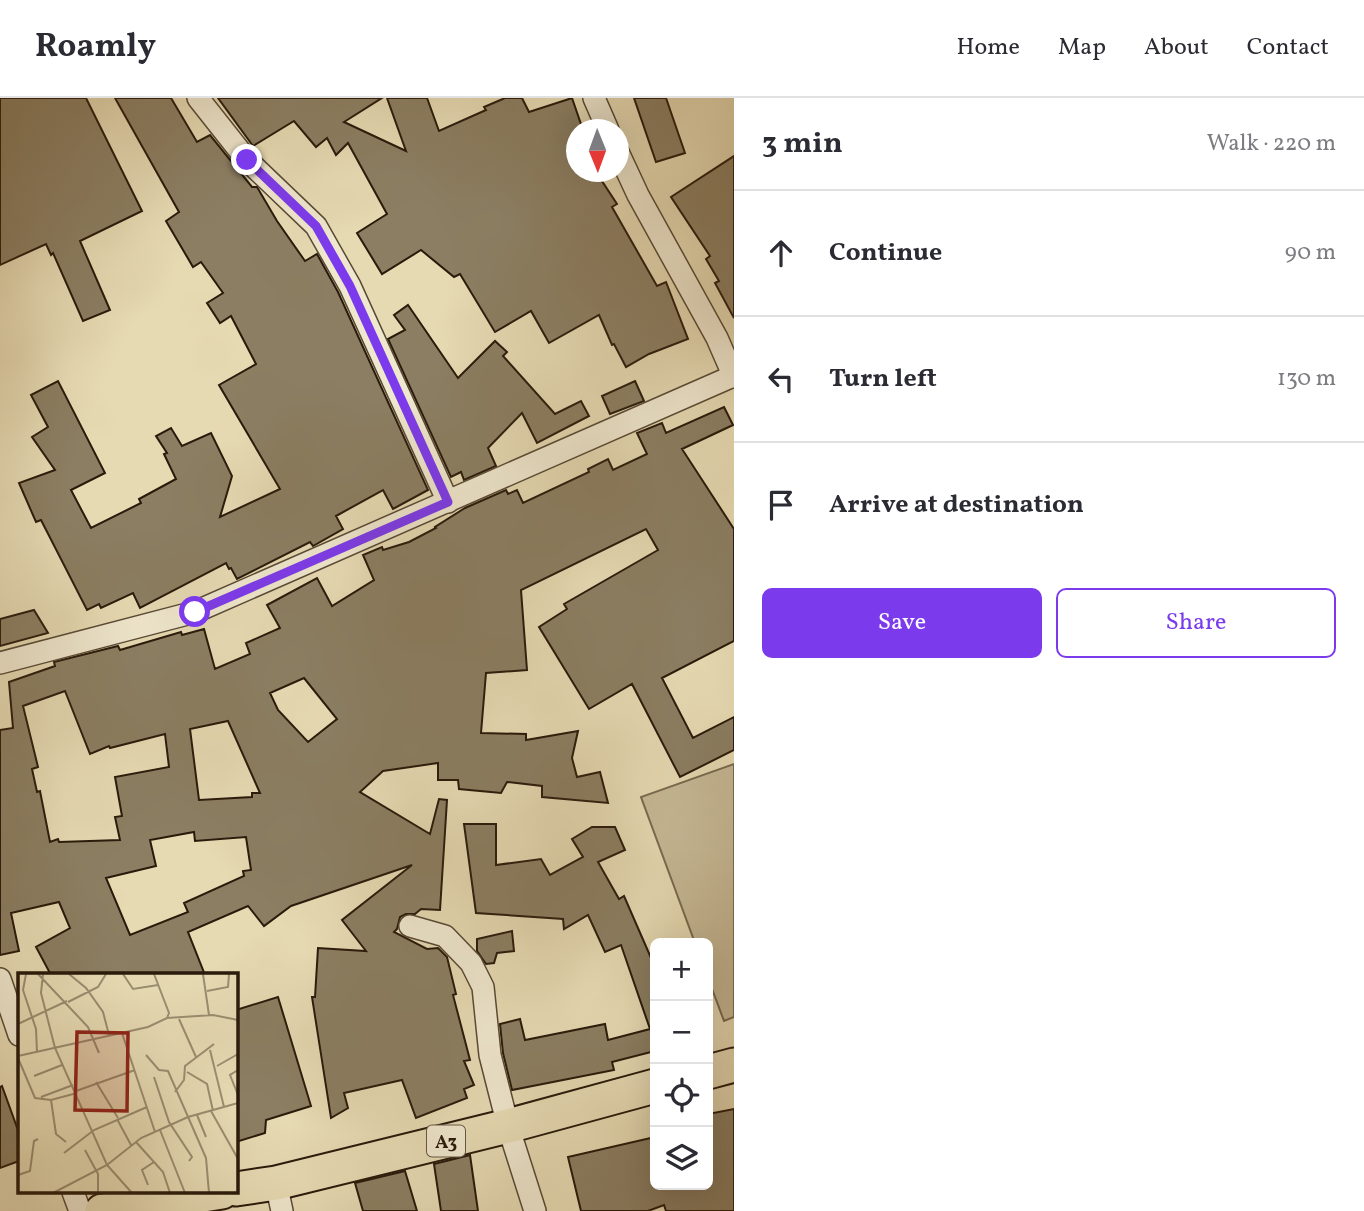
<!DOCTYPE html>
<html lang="en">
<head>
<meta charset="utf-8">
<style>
  body { margin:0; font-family:Vollkorn,serif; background:#f7f7f7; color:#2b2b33 }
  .controls { position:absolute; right:21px; bottom:21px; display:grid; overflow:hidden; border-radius:10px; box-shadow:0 7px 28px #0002 }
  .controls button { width:63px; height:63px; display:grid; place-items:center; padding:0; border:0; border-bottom:2px solid #e1e1e2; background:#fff; color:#2b2b33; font:35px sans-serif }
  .compass { position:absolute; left:566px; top:21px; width:63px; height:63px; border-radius:50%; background:#fff; box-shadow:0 7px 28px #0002; rotate:179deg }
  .stop { position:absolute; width:21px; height:21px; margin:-16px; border:5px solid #7c3aed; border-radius:50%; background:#fff }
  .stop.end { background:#7c3aed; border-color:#fff; box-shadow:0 2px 7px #0008 }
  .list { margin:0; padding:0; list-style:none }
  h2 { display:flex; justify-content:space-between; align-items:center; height:91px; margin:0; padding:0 28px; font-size:30px }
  h2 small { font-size:23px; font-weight:400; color:#7c7c81 }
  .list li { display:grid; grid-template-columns:46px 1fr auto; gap:21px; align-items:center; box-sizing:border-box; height:126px; padding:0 28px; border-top:2px solid #e1e1e2 }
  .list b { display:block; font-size:26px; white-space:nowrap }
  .list em { font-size:23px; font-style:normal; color:#7c7c81 }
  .actions { display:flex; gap:14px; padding:21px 28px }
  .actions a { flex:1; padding:16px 0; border:2px solid #7c3aed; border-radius:10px; text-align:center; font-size:24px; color:#7c3aed }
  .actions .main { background:#7c3aed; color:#fff }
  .icon { flex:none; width:38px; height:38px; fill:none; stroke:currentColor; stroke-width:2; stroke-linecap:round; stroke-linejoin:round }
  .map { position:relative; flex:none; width:734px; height:1113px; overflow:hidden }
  header { display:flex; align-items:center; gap:42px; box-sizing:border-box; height:98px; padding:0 35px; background:#fff; border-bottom:2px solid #e1e1e2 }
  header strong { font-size:33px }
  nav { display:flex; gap:38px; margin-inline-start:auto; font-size:24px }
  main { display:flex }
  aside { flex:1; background:#fff }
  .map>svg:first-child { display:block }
  .green { fill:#c6b996; stroke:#786a50; stroke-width:2 }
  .building { fill:#8b7e62; stroke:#291a0b; stroke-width:2; fill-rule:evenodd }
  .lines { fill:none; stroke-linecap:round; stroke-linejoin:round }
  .street-casing { stroke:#584a35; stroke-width:24 }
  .primary-casing { stroke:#291a0b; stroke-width:37 }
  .street { stroke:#efe7ce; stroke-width:21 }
  .primary { stroke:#e6dab3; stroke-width:33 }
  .route { stroke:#7c3aed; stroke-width:9 }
  .labels { text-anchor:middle; stroke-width:5; stroke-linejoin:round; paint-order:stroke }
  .shield { fill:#efe7ce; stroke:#645846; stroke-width:2 }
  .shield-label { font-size:19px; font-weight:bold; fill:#291a0b }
  .inset-road { fill:none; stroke:#9a8d70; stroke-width:2 }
  .view { fill:#8f2418; fill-opacity:0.15; stroke:#8f2418; stroke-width:3.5 }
  .inset-edge { fill:none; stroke:#291a0b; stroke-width:3.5 }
</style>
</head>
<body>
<header>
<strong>Roamly</strong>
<nav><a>Home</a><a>Map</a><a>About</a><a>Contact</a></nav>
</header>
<main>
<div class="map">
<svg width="734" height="1113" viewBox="0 0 734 1113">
  <rect width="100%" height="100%" fill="#e6dab3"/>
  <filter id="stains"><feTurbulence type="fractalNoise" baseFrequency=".00286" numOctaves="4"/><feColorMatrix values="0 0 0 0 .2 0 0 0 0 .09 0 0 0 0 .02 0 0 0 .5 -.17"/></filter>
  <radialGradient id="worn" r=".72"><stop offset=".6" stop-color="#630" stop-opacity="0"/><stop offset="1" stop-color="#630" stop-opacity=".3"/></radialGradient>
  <path class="green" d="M734 666V919L724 923 708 880V845H695L641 699Z"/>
  <g class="building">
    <path d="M0 0H86L142 113 80 143 110 212 83 223 53 155 51 157 46 146 0 167Z"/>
    <path d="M115 0H171L197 44 210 37 252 89H257L277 123 305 163 317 156 338 194 428 392 393 411 383 392 336 418 343 431 313 448 310 444 237 481 231 470 229 471 226 465 140 510 133 495 101 510 99 506 87 512 41 422 36 424 19 385 55 372 32 339 48 329 31 297 58 283 105 375 71 392 91 430 141 405 139 401 176 381 164 356 167 355 156 338 171 330 182 348 211 335 232 378 220 419 280 391 219 287 256 266 231 218 220 225 207 205 223 195 201 164 193 169 166 123 179 114Z"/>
    <path d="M218 0H382L344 24 406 53 387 0H427L439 33 486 12 484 9 505 0H522L529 14 572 0 583 32H577V74H596L617 106 612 109 657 188 666 184 688 241 649 256 626 269 614 246 612 247 599 217 549 245 531 213 495 234 460 176 454 179 421 152 382 176 357 135 387 116 348 45 336 57 327 40 316 49 294 23 253 48Z"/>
    <path d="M634 0H666L685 55 656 64Z"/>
    <path d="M734 58V220L715 185 719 183 706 161 710 158 671 99Z"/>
    <path d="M408 207 458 280 495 243 507 254 503 258 555 316 581 303 589 318 537 345 522 315 488 350 496 368 464 382 461 374 451 379 388 241 405 232 394 217Z"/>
    <path d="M635 283 644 303 610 316 602 298Z"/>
    <path d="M724 309 733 327 682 351 734 431V543L662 580 693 640 734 619V652L680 679 632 586 589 611 539 529 567 511 564 506 658 452 646 431 521 492 527 572 486 575 481 635 526 636V642L578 633 572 660 577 679 600 674 608 705 542 699V688L507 684 501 695 459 691 458 682H438V665L383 673 360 694 430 736 439 701 447 702 440 812 421 811 415 816H406L400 819 397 831 394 834 427 851 438 850 447 859 456 896 453 897 470 962 464 963 474 987 464 991 467 1000 416 1020 402 982 344 995 348 1010 331 1020 312 899H315L318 850 366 853 342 822 412 767 291 808 264 828 248 808 188 834 205 877H51L36 849 70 830 59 804 11 815 19 853 0 857V632L13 630 9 584 55 568 54 564 118 548 120 552 181 534 182 537 204 531 215 571 250 556 246 545 280 530 267 507 317 480 332 508 374 482 363 457 382 449 383 452 409 444 436 430 435 429 465 410 506 392 508 396 517 392 523 405 589 374 588 371 608 361 613 372 647 356 637 335 662 325 666 335ZM304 580 337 621 308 644 278 612 270 595ZM65 593 90 656 109 648 110 650 165 636 169 669 115 679 122 718 115 719 120 742 59 744 58 741 50 744 40 693 37 694 32 671 38 669 23 608ZM228 623 260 695H252V699L199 702 190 631ZM194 734 195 743 246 739 251 772 243 773 244 778 184 805 188 814 130 837 106 780 156 768 150 742Z"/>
    <path d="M34 512 48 535 0 548V521Z"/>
    <path d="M464 726H496V767L541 761 550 777 583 759 572 741 592 729H615L625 752 598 764 619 801 624 798 655 869V953L612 964 614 972 512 992 503 955 500 926 520 921 525 942 605 926 608 942 650 931 621 847 605 854 588 817 564 831 563 821 476 815Z"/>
    <path d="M512 833 514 853 497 855 494 865 486 866 477 853V841Z"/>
    <path d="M278 899 311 1008 266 1022 265 1035 236 1044V912Z"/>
    <path d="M2 988 19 1035V1063L0 1070V989Z"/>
    <path d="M734 1011V1113H666L664 1107 648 1113H581L568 1059 655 1039V1087H708V1016Z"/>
    <path d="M470 1057 478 1113H441L434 1066Z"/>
    <path d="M405 1073 417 1113H363L355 1085Z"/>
  </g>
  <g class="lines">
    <defs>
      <g id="street">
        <path d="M198 0 247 62 316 128 350 188 448 404"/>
        <path d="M594 0 608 32"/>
        <path d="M618 54 638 97 717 240 734 279"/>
        <path d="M0 565 195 514 733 278"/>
        <path d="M410 828 445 838 471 865 483 889 490 957 508 1028 535 1113"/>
        <path d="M0 881 19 937"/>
        <path d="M276 1085 282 1113"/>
        <path d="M73 1094 80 1113"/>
      </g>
      <g id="primary">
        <path d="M708 974 734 967"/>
        <path d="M236 1091 276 1085 508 1028 655 988"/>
        <path d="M102 1113 222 1094"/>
      </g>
    </defs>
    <use href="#street" class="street-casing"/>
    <use href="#primary" class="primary-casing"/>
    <use href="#street" class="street"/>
    <use href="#primary" class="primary"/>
  </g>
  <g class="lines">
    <path class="route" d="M195 514 448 404 350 188 316 128 247 62"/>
  </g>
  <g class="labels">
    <rect class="shield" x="427" y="1027.5" width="38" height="31" rx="5"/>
    <g class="shield-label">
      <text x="446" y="1050">A3</text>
    </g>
  </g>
  <g transform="translate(18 875)">
    <rect width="220" height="220" fill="#e6dab3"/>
    <path class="inset-road" d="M8 1 5 17 18 56 19 79M20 1 70 54 81 80M25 1 23 20 37 75 89 192 114 220M51 1 68 15 85 39 91 62M105 1 115 16 140 12M136 1 151 40 149 45M185 1 191 42M189 18 210 14 211 1M50 29 80 14 88 1M161 46 178 84M0 51 49 28M104 60 137 159M192 77 206 134M128 82 141 97 150 98 188 185 191 220M0 83 130 54 149 45 195 42 220 47M0 85 17 125 33 127 59 120M199 93 220 81M220 97 212 102 220 122M169 99 189 111 195 138M16 103 44 92M136 104 151 149 174 184 171 188M78 109 100 145M58 118 117 97M157 119 166 107 167 93 196 71M23 124 55 112M33 127 38 161 48 169M193 138 220 186M179 142 188 164M99 146 113 172M142 157 167 220M118 169 145 199 152 220M67 177 80 201V220M46 180 76 157 129 134M0 202 12 198 16 168 20 166M130 212 124 197 136 189M35 220 89 192 123 165 170 144 220 130"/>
    <path class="view" d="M59 59 110 60 109 138 57 137Z"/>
    <rect width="220" height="220" class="inset-edge"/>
  </g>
  <rect width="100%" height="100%" filter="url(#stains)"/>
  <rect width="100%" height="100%" fill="url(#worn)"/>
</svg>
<div class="controls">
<button>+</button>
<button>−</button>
<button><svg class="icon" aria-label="locate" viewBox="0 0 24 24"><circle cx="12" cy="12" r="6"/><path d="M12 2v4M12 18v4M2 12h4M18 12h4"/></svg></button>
<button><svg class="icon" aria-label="layers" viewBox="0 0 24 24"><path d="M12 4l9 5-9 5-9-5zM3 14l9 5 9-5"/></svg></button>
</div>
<svg class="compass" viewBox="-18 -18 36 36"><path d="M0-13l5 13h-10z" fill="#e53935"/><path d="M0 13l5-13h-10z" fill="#7c7c81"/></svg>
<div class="stop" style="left:195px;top:514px"></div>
<div class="stop end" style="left:247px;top:62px"></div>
</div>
<aside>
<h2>3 min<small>Walk · 220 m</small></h2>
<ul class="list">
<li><svg class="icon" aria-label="ahead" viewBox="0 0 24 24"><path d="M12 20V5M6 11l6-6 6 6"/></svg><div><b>Continue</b></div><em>90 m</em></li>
<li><svg class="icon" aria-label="left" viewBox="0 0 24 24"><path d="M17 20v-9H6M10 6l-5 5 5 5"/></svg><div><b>Turn left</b></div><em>130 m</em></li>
<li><svg class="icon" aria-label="arrive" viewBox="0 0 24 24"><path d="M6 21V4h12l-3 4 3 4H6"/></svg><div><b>Arrive at destination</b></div></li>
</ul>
<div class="actions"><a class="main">Save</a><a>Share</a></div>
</aside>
</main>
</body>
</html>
